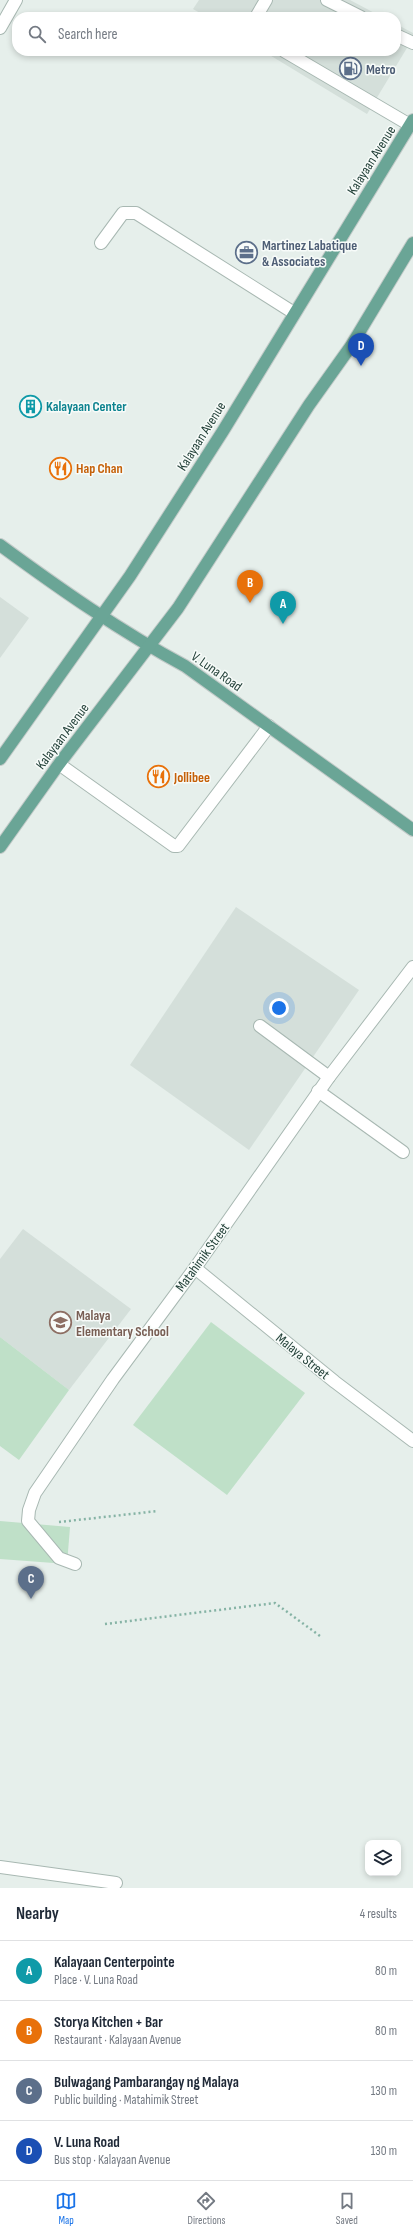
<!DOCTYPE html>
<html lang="en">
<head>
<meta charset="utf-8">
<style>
  body { margin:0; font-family:"Sofia Sans Condensed",sans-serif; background:#f6f6f7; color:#1f2937 }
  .controls { position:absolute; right:12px; bottom:12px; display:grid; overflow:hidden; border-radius:8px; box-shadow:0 2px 6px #0003 }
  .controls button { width:36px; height:36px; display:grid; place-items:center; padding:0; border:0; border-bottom:1px solid #e0e1e3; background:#fff; color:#1f2937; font:20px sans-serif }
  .you { position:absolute; left:279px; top:1008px; width:14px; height:14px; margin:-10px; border:3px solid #fff; border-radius:50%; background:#1a73e8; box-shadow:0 0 0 6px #1a73e833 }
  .badge { display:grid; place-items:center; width:26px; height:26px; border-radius:50%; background:#1a73e8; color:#fff; font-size:13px; font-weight:700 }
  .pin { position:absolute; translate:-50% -33px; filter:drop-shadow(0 1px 2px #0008) }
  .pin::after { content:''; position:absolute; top:21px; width:14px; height:12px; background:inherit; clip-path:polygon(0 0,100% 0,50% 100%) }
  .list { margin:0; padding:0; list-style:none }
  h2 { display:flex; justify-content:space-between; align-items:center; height:52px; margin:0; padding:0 16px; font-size:17px }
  h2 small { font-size:13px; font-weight:400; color:#747a83 }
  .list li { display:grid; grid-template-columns:26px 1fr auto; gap:12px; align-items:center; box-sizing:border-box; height:60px; padding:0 16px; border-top:1px solid #e0e1e3 }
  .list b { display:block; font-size:15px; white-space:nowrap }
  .list p { margin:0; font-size:13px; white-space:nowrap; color:#747a83 }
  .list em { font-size:13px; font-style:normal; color:#747a83 }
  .icon { flex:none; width:22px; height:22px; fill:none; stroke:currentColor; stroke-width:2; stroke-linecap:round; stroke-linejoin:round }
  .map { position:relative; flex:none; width:413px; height:1888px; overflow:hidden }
  .search { position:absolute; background:#fff; box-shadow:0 2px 6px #0003; left:12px; right:12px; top:12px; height:44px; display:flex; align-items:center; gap:10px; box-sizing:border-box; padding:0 14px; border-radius:16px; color:#747a83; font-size:15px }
  .sheet { height:292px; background:#fff }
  nav { display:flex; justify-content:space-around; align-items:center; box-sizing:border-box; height:56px; border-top:1px solid #e0e1e3; background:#fff; font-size:11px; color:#747a83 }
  nav a { display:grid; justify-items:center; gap:2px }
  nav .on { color:#1a73e8 }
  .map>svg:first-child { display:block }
  .built { fill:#d4dfda }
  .green { fill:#bfe0c8 }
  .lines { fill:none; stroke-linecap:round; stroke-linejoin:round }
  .minor-casing { stroke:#a8b8b2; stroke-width:14 }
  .major-casing { stroke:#c2cac8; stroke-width:14 }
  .path { stroke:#86b3a5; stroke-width:2.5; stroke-dasharray:2 3; stroke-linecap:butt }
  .minor { stroke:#fff; stroke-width:12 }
  .major { stroke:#6aa596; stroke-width:12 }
  .labels { text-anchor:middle; stroke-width:3; stroke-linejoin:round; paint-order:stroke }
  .service-label { font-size:14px; font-weight:bold; fill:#4e5e75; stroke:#f7fbf9; text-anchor:start }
  .street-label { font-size:14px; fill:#24423a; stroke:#f7fbf9 }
  .culture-label { font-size:14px; font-weight:bold; fill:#0d838f; stroke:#f7fbf9; text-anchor:start }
  .food-label { font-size:14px; font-weight:bold; fill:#c56008; stroke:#f7fbf9; text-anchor:start }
  .education-label { font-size:14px; font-weight:bold; fill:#785e54; stroke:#f7fbf9; text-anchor:start }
</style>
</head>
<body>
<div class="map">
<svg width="413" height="1888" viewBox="0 0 413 1888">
  <rect width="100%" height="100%" fill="#e6efeb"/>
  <g class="built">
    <path d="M199 0H350L382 17H207L193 9Z"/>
    <path d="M396 24 413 33V38L367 114 263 51H396Z"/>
    <path d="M0 597 29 618 0 658Z"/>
    <path d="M236 907 359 990 249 1150 130 1065Z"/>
    <path d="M23 1229 131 1309 69 1390 0 1337V1259Z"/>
  </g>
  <g class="green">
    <path d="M211 1322 305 1393 227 1495 133 1425Z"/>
    <path d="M0 1337 69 1390 19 1460 0 1446Z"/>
    <path d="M0 1521 70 1527 67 1564 0 1559Z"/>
  </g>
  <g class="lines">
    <defs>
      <g id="minor">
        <path d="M327 0 361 17"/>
        <path d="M256 17 266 0"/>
        <path d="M0 28 16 0"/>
        <path d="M396 35 413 43"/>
        <path d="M284 51 410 125"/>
        <path d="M101 243 123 213H136L294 313"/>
        <path d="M59 764 174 846H178L269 726"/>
        <path d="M260 1026 329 1077"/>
        <path d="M318 1091 403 1152"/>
        <path d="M195 1268 335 1382 413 1441"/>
        <path d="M75 1564 59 1558 28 1521 29 1510 35 1493 113 1379 195 1268 329 1077 413 967"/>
        <path d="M0 1867 116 1883"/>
      </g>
      <g id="major">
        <path d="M0 545C60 589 120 631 185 666L413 830"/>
        <path d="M0 759 130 576 223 431 413 120"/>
        <path d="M0 847 59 764 178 608 309 405 351 346 413 243"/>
      </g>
    </defs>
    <use href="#minor" class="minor-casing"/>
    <use href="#major" class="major-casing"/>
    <g class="path">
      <path d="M59 1522 158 1511"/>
      <path d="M105 1624 275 1603 320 1636"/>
    </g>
    <use href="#minor" class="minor"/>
    <use href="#major" class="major"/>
  </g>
  <defs>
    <symbol id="fuel-ring" viewBox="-11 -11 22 22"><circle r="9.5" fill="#f7fbf9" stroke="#5c6f8a" stroke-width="1.5"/><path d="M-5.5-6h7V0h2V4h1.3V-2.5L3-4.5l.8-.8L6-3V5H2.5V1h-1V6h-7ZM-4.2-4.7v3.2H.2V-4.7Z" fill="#5c6f8a"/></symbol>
    <symbol id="office-ring" viewBox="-11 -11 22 22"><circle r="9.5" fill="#f7fbf9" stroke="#5c6f8a" stroke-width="1.5"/><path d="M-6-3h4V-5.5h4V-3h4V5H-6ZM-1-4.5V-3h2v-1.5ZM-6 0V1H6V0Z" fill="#5c6f8a"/></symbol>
    <symbol id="building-ring" viewBox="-11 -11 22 22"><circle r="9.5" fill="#f7fbf9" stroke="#0f9aa8" stroke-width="1.5"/><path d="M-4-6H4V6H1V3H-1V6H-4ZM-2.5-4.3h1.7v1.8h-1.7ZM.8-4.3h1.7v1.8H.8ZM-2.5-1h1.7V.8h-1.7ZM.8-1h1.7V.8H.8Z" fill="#0f9aa8"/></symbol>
    <symbol id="restaurant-ring" viewBox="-11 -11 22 22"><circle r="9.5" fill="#f7fbf9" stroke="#e8710a" stroke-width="1.5"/><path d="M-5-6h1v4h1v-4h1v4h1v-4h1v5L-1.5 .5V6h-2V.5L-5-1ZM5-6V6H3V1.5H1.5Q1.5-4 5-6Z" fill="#e8710a"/></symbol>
    <symbol id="school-ring" viewBox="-11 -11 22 22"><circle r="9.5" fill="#f7fbf9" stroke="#8d6e63" stroke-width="1.5"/><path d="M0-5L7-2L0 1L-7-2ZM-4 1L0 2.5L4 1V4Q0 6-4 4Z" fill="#8d6e63"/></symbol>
  </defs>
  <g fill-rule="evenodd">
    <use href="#fuel-ring" x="338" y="56" width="25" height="25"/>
    <use href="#office-ring" x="234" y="240" width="25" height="25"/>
    <use href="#building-ring" x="18" y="394" width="25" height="25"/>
    <use href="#restaurant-ring" x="48" y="456" width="25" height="25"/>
    <use href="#restaurant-ring" x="146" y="764" width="25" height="25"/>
    <use href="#school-ring" x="48" y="1310" width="25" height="25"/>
  </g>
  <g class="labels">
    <g class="service-label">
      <text x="366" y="74">Metro</text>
      <text x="262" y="250">Martinez Labatique<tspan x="262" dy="16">&amp; Associates</tspan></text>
    </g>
    <g class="street-label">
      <text transform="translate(371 160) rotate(-58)" y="5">Kalayaan Avenue</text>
      <text transform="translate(201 436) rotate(-58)" y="5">Kalayaan Avenue</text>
      <text transform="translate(217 671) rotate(35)" y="5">V. Luna Road</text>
      <text transform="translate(62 736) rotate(-53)" y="5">Kalayaan Avenue</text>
      <text transform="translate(202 1257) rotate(-54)" y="5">Matahimik Street</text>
      <text transform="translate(303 1356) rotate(39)" y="5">Malaya Street</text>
    </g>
    <g class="culture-label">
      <text x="46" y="411">Kalayaan Center</text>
    </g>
    <g class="food-label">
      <text x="76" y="473">Hap Chan</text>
      <text x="174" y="782">Jollibee</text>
    </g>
    <g class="education-label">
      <text x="76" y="1320">Malaya<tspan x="76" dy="16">Elementary School</tspan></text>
    </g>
  </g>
</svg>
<div class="controls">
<button><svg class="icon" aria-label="layers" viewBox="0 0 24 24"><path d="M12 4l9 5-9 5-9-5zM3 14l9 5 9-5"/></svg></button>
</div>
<div class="you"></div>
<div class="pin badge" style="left:283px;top:624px;background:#0f9aa8">A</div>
<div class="pin badge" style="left:250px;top:603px;background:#e8710a">B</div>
<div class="pin badge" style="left:31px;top:1599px;background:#5c6f8a">C</div>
<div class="pin badge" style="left:361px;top:366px;background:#1a4fb4">D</div>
<div class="search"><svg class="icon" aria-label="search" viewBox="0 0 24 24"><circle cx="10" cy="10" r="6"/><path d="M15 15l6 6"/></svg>Search here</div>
</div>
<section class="sheet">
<h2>Nearby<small>4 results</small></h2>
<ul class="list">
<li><span class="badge" style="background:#0f9aa8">A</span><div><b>Kalayaan Centerpointe</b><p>Place · V. Luna Road</p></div><em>80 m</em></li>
<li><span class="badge" style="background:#e8710a">B</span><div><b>Storya Kitchen + Bar</b><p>Restaurant · Kalayaan Avenue</p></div><em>80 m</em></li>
<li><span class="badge" style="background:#5c6f8a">C</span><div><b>Bulwagang Pambarangay ng Malaya</b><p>Public building · Matahimik Street</p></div><em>130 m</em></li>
<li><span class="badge" style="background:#1a4fb4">D</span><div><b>V. Luna Road</b><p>Bus stop · Kalayaan Avenue</p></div><em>130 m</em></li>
</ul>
</section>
<nav>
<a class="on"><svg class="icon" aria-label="map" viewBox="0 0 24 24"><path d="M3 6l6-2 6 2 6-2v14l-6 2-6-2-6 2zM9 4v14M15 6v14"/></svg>Map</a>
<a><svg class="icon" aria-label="directions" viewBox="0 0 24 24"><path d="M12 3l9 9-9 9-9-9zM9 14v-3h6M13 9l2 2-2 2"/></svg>Directions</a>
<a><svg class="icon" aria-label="saved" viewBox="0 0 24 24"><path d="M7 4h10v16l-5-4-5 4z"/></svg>Saved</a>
</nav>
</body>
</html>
